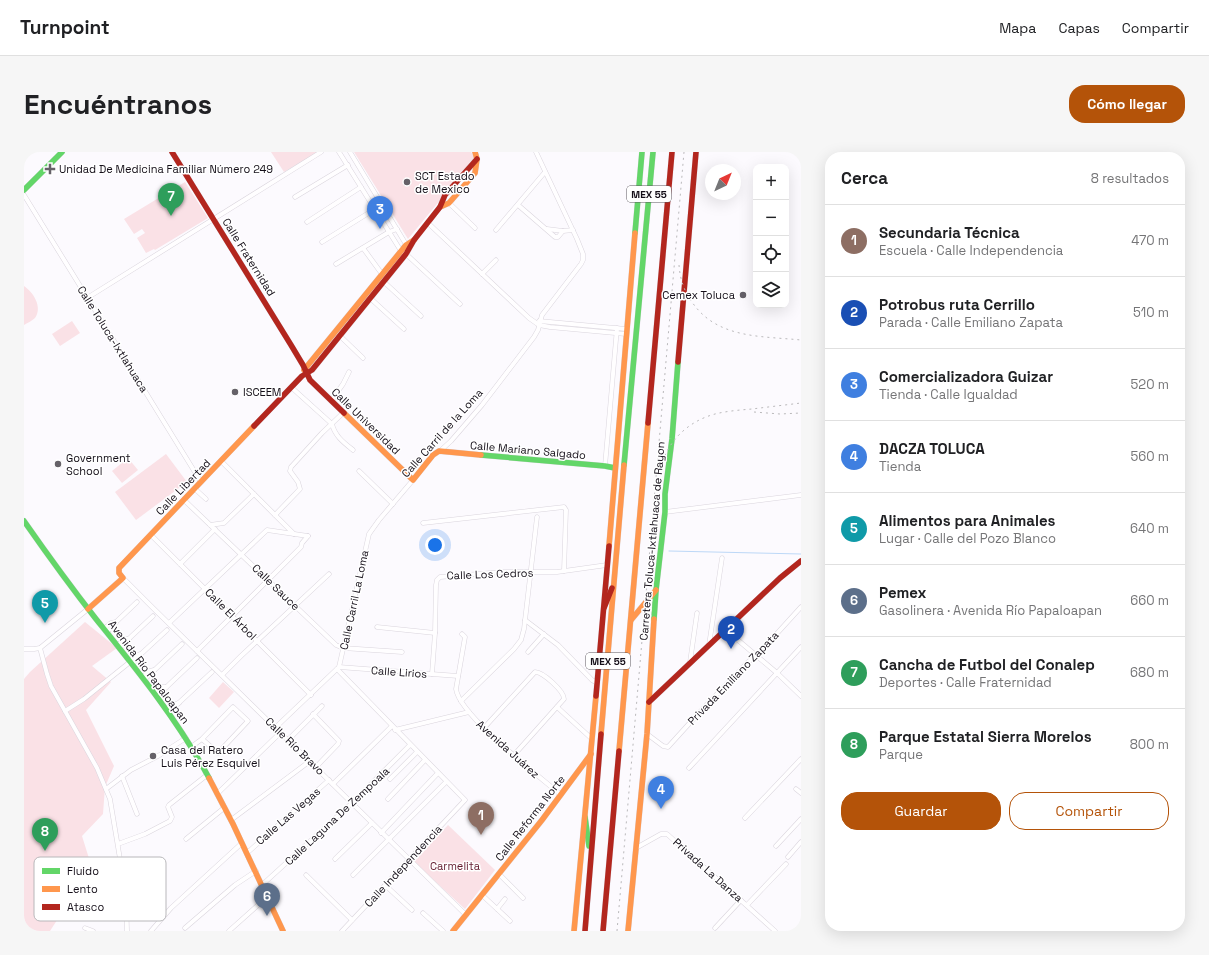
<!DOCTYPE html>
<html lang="es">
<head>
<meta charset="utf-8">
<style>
  body { margin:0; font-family:"Space Grotesk",sans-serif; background:#f6f6f6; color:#202124 }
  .controls { position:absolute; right:12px; top:12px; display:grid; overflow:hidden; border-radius:8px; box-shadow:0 4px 16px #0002 }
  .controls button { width:36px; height:36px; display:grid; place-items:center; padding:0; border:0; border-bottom:1px solid #e0e0e0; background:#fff; color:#202124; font:20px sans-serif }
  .compass { position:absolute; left:681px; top:12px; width:36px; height:36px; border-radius:50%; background:#fff; box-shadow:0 4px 16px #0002; rotate:43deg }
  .you { position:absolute; left:411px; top:393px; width:14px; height:14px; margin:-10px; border:3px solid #fff; border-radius:50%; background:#1a73e8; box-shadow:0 0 0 6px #1a73e833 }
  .badge { display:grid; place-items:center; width:26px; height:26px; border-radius:50%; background:#b45309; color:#fff; font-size:13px; font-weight:700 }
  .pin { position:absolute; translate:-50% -33px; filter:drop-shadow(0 1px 2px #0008) }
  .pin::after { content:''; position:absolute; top:21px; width:14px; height:12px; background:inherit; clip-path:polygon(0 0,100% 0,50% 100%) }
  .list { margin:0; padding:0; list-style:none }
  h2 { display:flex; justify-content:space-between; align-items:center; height:52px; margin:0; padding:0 16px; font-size:17px }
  h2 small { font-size:13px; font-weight:400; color:#757577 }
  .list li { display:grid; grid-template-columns:26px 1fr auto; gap:12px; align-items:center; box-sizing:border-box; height:72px; padding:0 16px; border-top:1px solid #e0e0e0 }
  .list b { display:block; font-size:15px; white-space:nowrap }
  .list p { margin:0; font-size:13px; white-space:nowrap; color:#757577 }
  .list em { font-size:13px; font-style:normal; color:#757577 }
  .actions { display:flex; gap:8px; padding:12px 16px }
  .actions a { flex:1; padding:9px 0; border:1px solid #b45309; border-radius:16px; text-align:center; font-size:14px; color:#b45309 }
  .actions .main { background:#b45309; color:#fff }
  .icon { flex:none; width:22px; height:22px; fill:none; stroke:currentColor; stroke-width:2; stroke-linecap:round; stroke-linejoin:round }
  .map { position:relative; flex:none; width:777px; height:779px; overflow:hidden; border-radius:16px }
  header { display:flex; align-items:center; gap:24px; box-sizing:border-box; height:56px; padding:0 20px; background:#fff; border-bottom:1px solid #e0e0e0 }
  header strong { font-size:19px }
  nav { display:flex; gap:22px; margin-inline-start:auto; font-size:14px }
  .intro { display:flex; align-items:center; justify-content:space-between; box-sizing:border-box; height:96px; padding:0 24px }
  h1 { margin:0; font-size:28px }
  .button { padding:10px 18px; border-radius:16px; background:#b45309; color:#fff; font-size:14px; font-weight:700 }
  main { display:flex; gap:24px; padding:0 24px }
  aside { flex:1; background:#fff; border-radius:16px; box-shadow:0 4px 16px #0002 }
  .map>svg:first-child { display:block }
  .green { fill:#fae1e6 }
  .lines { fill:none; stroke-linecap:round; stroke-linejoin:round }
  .stream { stroke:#bdd8f7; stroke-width:1 }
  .street-casing { stroke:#dad5dd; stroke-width:5 }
  .fast-casing { stroke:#dad5dd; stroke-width:6 }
  .slow-casing { stroke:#dad5dd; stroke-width:6 }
  .jam-casing { stroke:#dad5dd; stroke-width:6 }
  .street { stroke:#fffeff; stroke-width:4 }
  .fast { stroke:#63d668; stroke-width:5.5 }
  .slow { stroke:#ff974d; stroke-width:5.5 }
  .jam { stroke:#b3261e; stroke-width:5.5 }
  .rail { stroke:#bab9bb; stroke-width:1; stroke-dasharray:2 4; stroke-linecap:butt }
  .poi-dot { fill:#656168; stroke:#fff; stroke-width:1.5 }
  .labels { text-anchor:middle; stroke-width:3; stroke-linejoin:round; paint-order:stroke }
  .shield { fill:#fff; stroke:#5a565d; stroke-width:1 }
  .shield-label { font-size:10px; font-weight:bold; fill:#140e18 }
  .poi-label { font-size:11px; fill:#140e18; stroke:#fff; text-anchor:start }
  .street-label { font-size:11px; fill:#140e18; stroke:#fff }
  .park-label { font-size:11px; fill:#631b2e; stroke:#fff }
  .key { fill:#fff; stroke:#b8b7ba; stroke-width:1 }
  .key-label { font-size:11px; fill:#140e18 }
</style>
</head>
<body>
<header>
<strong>Turnpoint</strong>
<nav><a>Mapa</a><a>Capas</a><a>Compartir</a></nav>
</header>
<div class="intro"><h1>Encuéntranos</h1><a class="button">Cómo llegar</a></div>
<main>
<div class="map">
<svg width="777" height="779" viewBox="0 0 777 779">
  <rect width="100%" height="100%" fill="#fcfafe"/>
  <g class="green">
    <path d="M247 0H295L260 20Z"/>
    <path d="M330 0H447L451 6 384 87Z"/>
    <path d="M161 30 184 66 131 98 130 97 122 101 113 86 121 81 118 77 110 82 100 67Z"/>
    <path d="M0 134C9 140 19 155 11 166 8 169 3 171 0 173Z"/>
    <path d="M48 169 56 181 36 194 28 182Z"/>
    <path d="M142 302 163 330 112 368 91 340Z"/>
    <path d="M104 306 114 318 98 331 88 319Z"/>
    <path d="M61 470 93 496 68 514 87 530 62 558 90 614 81 635 79 662 58 684 78 748 44 751 26 779H0V527L6 520Z"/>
    <path d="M199 530 210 540 195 556 185 546Z"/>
    <path d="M424 673 471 718 441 757 390 710Z"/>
  </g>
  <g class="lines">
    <path class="stream" d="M645 399 777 402"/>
    <defs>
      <g id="street">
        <path d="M315 0 377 99 382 102 436 152"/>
        <path d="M326 0 383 94"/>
        <path d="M0 43 177 330"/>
        <path d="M271 45 324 13"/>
        <path d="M425 51 451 76"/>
        <path d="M494 53 531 85H534L539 79"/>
        <path d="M283 70 337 35"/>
        <path d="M404 71 505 166 515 173 526 175 602 182"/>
        <path d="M523 77 539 79 549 78"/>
        <path d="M472 78 521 20"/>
        <path d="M298 90 351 57"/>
        <path d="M339 96 358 122"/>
        <path d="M312 112 365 80 373 77"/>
        <path d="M458 122 472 108"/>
        <path d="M360 130 397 164"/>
        <path d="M63 146 297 0"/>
        <path d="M346 146 380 177"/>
        <path d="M515 169 602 177"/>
        <path d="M316 184 339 206"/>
        <path d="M267 235 308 272C311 284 319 290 329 298"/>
        <path d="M307 249 319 232 325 220"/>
        <path d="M416 299 427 289 458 253 510 185 514 178 518 163 557 112 559 108V102L553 87 512 0"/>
        <path d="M197 309 270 382"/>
        <path d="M581 314 593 176"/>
        <path d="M335 319 369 352"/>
        <path d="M171 337 182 347"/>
        <path d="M160 348 312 493 319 496 378 500"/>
        <path d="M641 360 777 343"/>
        <path d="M251 363 276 337 274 330 266 319 267 315 298 281 319 261"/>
        <path d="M399 371 540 355 542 358 540 419"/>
        <path d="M186 373 200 371 230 342"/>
        <path d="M127 383 287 543"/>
        <path d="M156 412 191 377"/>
        <path d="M99 426 127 454 442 763"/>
        <path d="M501 468 534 493 568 528 573 531"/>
        <path d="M145 471 243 378 284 384"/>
        <path d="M353 475 411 481"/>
        <path d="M80 477 87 471 92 470"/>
        <path d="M702 478 753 521 777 544"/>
        <path d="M82 480 90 474 92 470 113 450"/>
        <path d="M438 482 441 485 432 537C435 563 515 624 537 643"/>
        <path d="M685 493 698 406"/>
        <path d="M93 494 101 487H105"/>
        <path d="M16 496 23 522 27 534 73 616 86 647 102 743 103 779"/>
        <path d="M95 496 129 464"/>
        <path d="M0 497H10L16 496 64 457"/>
        <path d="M173 499 277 395 278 391 284 384"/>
        <path d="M504 500 520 482"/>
        <path d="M105 509 113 503 117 502 143 478"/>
        <path d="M666 510 673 461"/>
        <path d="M108 512 115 506 117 502"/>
        <path d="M315 515 434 524"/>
        <path d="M313 517 441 648 318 779"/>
        <path d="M408 522 411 481 412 433 413 428 416 425 479 420H533L583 413"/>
        <path d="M198 523 217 504 305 422"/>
        <path d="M118 525 126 519 130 518"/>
        <path d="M120 528 158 492"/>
        <path d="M131 541 138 535H142"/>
        <path d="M133 544 173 506"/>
        <path d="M437 549 490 497 497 488 500 477 513 365"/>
        <path d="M533 555 568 587"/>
        <path d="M143 557 151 552 155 551"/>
        <path d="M41 559 60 547 106 510"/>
        <path d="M145 560 188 520"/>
        <path d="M289 562 315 589 314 592 292 615"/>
        <path d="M252 575 315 515 345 382 355 368 389 328"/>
        <path d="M459 577 511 520C519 520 540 539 540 547L490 603"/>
        <path d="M371 578 445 560"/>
        <path d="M623 582 639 594 644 595 673 563 723 511 737 499 777 455"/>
        <path d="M264 588 298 554"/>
        <path d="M167 595 178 587 209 555 224 569 194 601 178 587"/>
        <path d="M665 616 777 495"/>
        <path d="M98 624 113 662"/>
        <path d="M366 627 393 600"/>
        <path d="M309 632 368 574"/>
        <path d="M82 637 107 618 134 604 162 586"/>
        <path d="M772 637 777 641"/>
        <path d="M193 642 257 580"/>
        <path d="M364 647 401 608"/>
        <path d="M721 666 777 607"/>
        <path d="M207 668 286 609"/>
        <path d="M357 681 414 621"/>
        <path d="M162 687 200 656"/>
        <path d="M94 692 121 682 146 669 148 665 144 655 145 653 183 623"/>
        <path d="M752 694 777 667"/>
        <path d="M612 696 637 682H643L751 779"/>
        <path d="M223 701 305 628"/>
        <path d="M764 705 777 690"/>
        <path d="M311 707 348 671"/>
        <path d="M475 722 499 746"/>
        <path d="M282 723 328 768"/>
        <path d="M329 723 422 630"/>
        <path d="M238 733 328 651 386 593"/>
        <path d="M361 733 388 758"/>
        <path d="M458 743 486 769"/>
        <path d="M723 753 762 712"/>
        <path d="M473 757 481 747"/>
        <path d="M399 761 419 779"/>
        <path d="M61 776 69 779"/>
        <path d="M161 776 211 733 232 719"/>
        <path d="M691 776 717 748"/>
        <path d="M127 779 147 756 218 691"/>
        <path d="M205 779 243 745"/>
      </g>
      <g id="fast">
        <path d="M0 38 38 0"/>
        <path d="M611 81 618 0"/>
        <path d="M457 303 581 314 591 316"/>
        <path d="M600 313 629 0"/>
        <path d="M0 369C23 402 47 435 72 467 113 518 154 568 185 626"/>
        <path d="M630 467 632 438 641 360V342L648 287 654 210"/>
        <path d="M561 665 565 694"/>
      </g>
      <g id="slow">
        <path d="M416 55 425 51 451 21 453 7 451 0"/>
        <path d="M280 218 382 93 390 88"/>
        <path d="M320 261 389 328 409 303 415 299 457 303"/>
        <path d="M585 394 611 81"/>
        <path d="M64 457 99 426 95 421V416L230 274"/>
        <path d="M607 468 632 438"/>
        <path d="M577 582 600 313"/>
        <path d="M595 599 624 271"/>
        <path d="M185 626 209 672 259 779"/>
        <path d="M429 779 518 668 567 602"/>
        <path d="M550 779 572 544"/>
        <path d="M604 779 623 582 630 467"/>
      </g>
      <g id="jam">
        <path d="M148 0 267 193 279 213 286 228 320 261"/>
        <path d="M654 210 672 0"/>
        <path d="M624 271 648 0"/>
        <path d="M230 274 278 224 288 218 382 102 390 88 416 55 421 43 453 7"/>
        <path d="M580 456 588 436"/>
        <path d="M572 544 585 394"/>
        <path d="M625 550 756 426 777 409"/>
        <path d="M561 779 577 582"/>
        <path d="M579 779 595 599"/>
      </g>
    </defs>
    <use href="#street" class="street-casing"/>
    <use href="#fast" class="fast-casing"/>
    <use href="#slow" class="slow-casing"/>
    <use href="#jam" class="jam-casing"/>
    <use href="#street" class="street"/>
    <use href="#fast" class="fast"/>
    <use href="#slow" class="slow"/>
    <use href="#jam" class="jam"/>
    <g class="rail">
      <path d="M655 113C656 127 660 139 668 150 693 187 738 184 777 188"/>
      <path d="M730 260 756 262 777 261"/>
      <path d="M637 315C644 288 665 269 691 262 703 259 716 258 728 257 744 255 761 253 777 251"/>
      <path d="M593 779 660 0"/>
    </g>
  </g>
  <g class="poi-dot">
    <path d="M24 11h4v4h4v4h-4v4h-4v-4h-4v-4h4z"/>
    <circle cx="383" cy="30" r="4"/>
    <circle cx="719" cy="143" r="4"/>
    <circle cx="211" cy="240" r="4"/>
    <circle cx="34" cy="312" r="4"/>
    <circle cx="129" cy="604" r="4"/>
  </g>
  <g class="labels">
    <g class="shield">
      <rect x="603" y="34" width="44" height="16" rx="3"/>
      <rect x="562" y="501" width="44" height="16" rx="3"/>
    </g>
    <g class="shield-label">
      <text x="625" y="46">MEX 55</text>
      <text x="584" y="513">MEX 55</text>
    </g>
    <g class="poi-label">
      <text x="35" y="21">Unidad De Medicina Familiar Número 249</text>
      <text x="391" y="28">SCT Estado<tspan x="391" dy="13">de Mexico</tspan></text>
      <text x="711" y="147" text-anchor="end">Cemex Toluca</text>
      <text x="219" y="244">ISCEEM</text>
      <text x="42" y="310">Government<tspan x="42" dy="13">School</tspan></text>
      <text x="137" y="602">Casa del Ratero<tspan x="137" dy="13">Luis Pérez Esquivel</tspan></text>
    </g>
    <g class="street-label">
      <text transform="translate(225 105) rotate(58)" y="4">Calle Fraternidad</text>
      <text transform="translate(89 187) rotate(58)" y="4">Calle Toluca-Ixtlahuaca</text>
      <text transform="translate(342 269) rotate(44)" y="4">Calle Universidad</text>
      <text transform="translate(418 281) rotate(-48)" y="4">Calle Carril de la Loma</text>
      <text transform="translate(504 298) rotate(5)" y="4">Calle Mariano Salgado</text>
      <text transform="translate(159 335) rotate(-46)" y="4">Calle Libertad</text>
      <text transform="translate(628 389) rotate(-85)" y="4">Carretera Toluca-Ixtlahuaca de Rayon</text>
      <text transform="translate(466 422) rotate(-2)" y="4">Calle Los Cedros</text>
      <text transform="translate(252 435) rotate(44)" y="4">Calle Sauce</text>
      <text transform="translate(330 448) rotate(-78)" y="4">Calle Carril La Loma</text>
      <text transform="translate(207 462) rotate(45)" y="4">Calle El Árbol</text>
      <text transform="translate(125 520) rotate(53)" y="4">Avenida Río Papaloapan</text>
      <text transform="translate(375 520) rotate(4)" y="4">Calle Lirios</text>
      <text transform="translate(709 526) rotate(-46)" y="4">Privada Emiliano Zapata</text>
      <text transform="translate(271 594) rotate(44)" y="4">Calle Río Bravo</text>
      <text transform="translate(484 597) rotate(42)" y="4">Avenida Juárez</text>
      <text transform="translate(264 664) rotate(-41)" y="4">Calle Las Vegas</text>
      <text transform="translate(313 664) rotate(-43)" y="4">Calle Laguna De Zempoala</text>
      <text transform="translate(506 666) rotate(-52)" y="4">Calle Reforma Norte</text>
      <text transform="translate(379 714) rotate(-47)" y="4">Calle Independencia</text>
      <text transform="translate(684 718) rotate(42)" y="4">Privada La Danza</text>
    </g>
    <g class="park-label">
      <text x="431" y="718">Carmelita</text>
    </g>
  </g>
  <rect x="10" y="705" width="132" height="64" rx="6" class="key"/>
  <rect x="18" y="716" width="18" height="6" fill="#63d668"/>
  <rect x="18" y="734" width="18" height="6" fill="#ff974d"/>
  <rect x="18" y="752" width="18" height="6" fill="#b3261e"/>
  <g class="key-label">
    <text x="43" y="723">Fluido</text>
    <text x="43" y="741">Lento</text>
    <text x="43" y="759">Atasco</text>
  </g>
</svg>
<div class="controls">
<button>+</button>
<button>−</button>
<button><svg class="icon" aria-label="locate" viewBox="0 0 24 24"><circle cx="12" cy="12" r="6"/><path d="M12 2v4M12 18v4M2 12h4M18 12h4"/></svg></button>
<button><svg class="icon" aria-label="layers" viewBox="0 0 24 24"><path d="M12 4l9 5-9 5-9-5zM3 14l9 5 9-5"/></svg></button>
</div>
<svg class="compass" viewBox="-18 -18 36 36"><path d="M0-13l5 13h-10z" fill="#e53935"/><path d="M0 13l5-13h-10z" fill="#757577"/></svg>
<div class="you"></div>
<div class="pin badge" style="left:457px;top:683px;background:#8d6e63">1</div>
<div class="pin badge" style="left:707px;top:497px;background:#1a4fb4">2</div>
<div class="pin badge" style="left:356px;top:77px;background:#3f7fe0">3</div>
<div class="pin badge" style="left:637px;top:657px;background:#3f7fe0">4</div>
<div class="pin badge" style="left:21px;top:471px;background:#0f9aa8">5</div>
<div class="pin badge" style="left:243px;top:764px;background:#5c6f8a">6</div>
<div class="pin badge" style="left:147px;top:64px;background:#2e9e5b">7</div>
<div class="pin badge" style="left:21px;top:699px;background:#2e9e5b">8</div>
</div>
<aside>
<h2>Cerca<small>8 resultados</small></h2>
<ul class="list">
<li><span class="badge" style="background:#8d6e63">1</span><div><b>Secundaria Técnica</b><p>Escuela · Calle Independencia</p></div><em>470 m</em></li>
<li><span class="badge" style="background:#1a4fb4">2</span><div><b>Potrobus ruta Cerrillo</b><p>Parada · Calle Emiliano Zapata</p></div><em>510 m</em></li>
<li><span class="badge" style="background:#3f7fe0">3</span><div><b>Comercializadora Guizar</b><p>Tienda · Calle Igualdad</p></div><em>520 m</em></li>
<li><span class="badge" style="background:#3f7fe0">4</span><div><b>DACZA TOLUCA</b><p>Tienda</p></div><em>560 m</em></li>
<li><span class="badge" style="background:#0f9aa8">5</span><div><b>Alimentos para Animales</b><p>Lugar · Calle del Pozo Blanco</p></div><em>640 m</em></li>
<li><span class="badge" style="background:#5c6f8a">6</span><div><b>Pemex</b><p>Gasolinera · Avenida Río Papaloapan</p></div><em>660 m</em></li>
<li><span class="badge" style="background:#2e9e5b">7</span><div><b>Cancha de Futbol del Conalep</b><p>Deportes · Calle Fraternidad</p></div><em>680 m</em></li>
<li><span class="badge" style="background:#2e9e5b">8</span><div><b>Parque Estatal Sierra Morelos</b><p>Parque</p></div><em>800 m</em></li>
</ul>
<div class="actions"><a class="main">Guardar</a><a>Compartir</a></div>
</aside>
</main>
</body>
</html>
